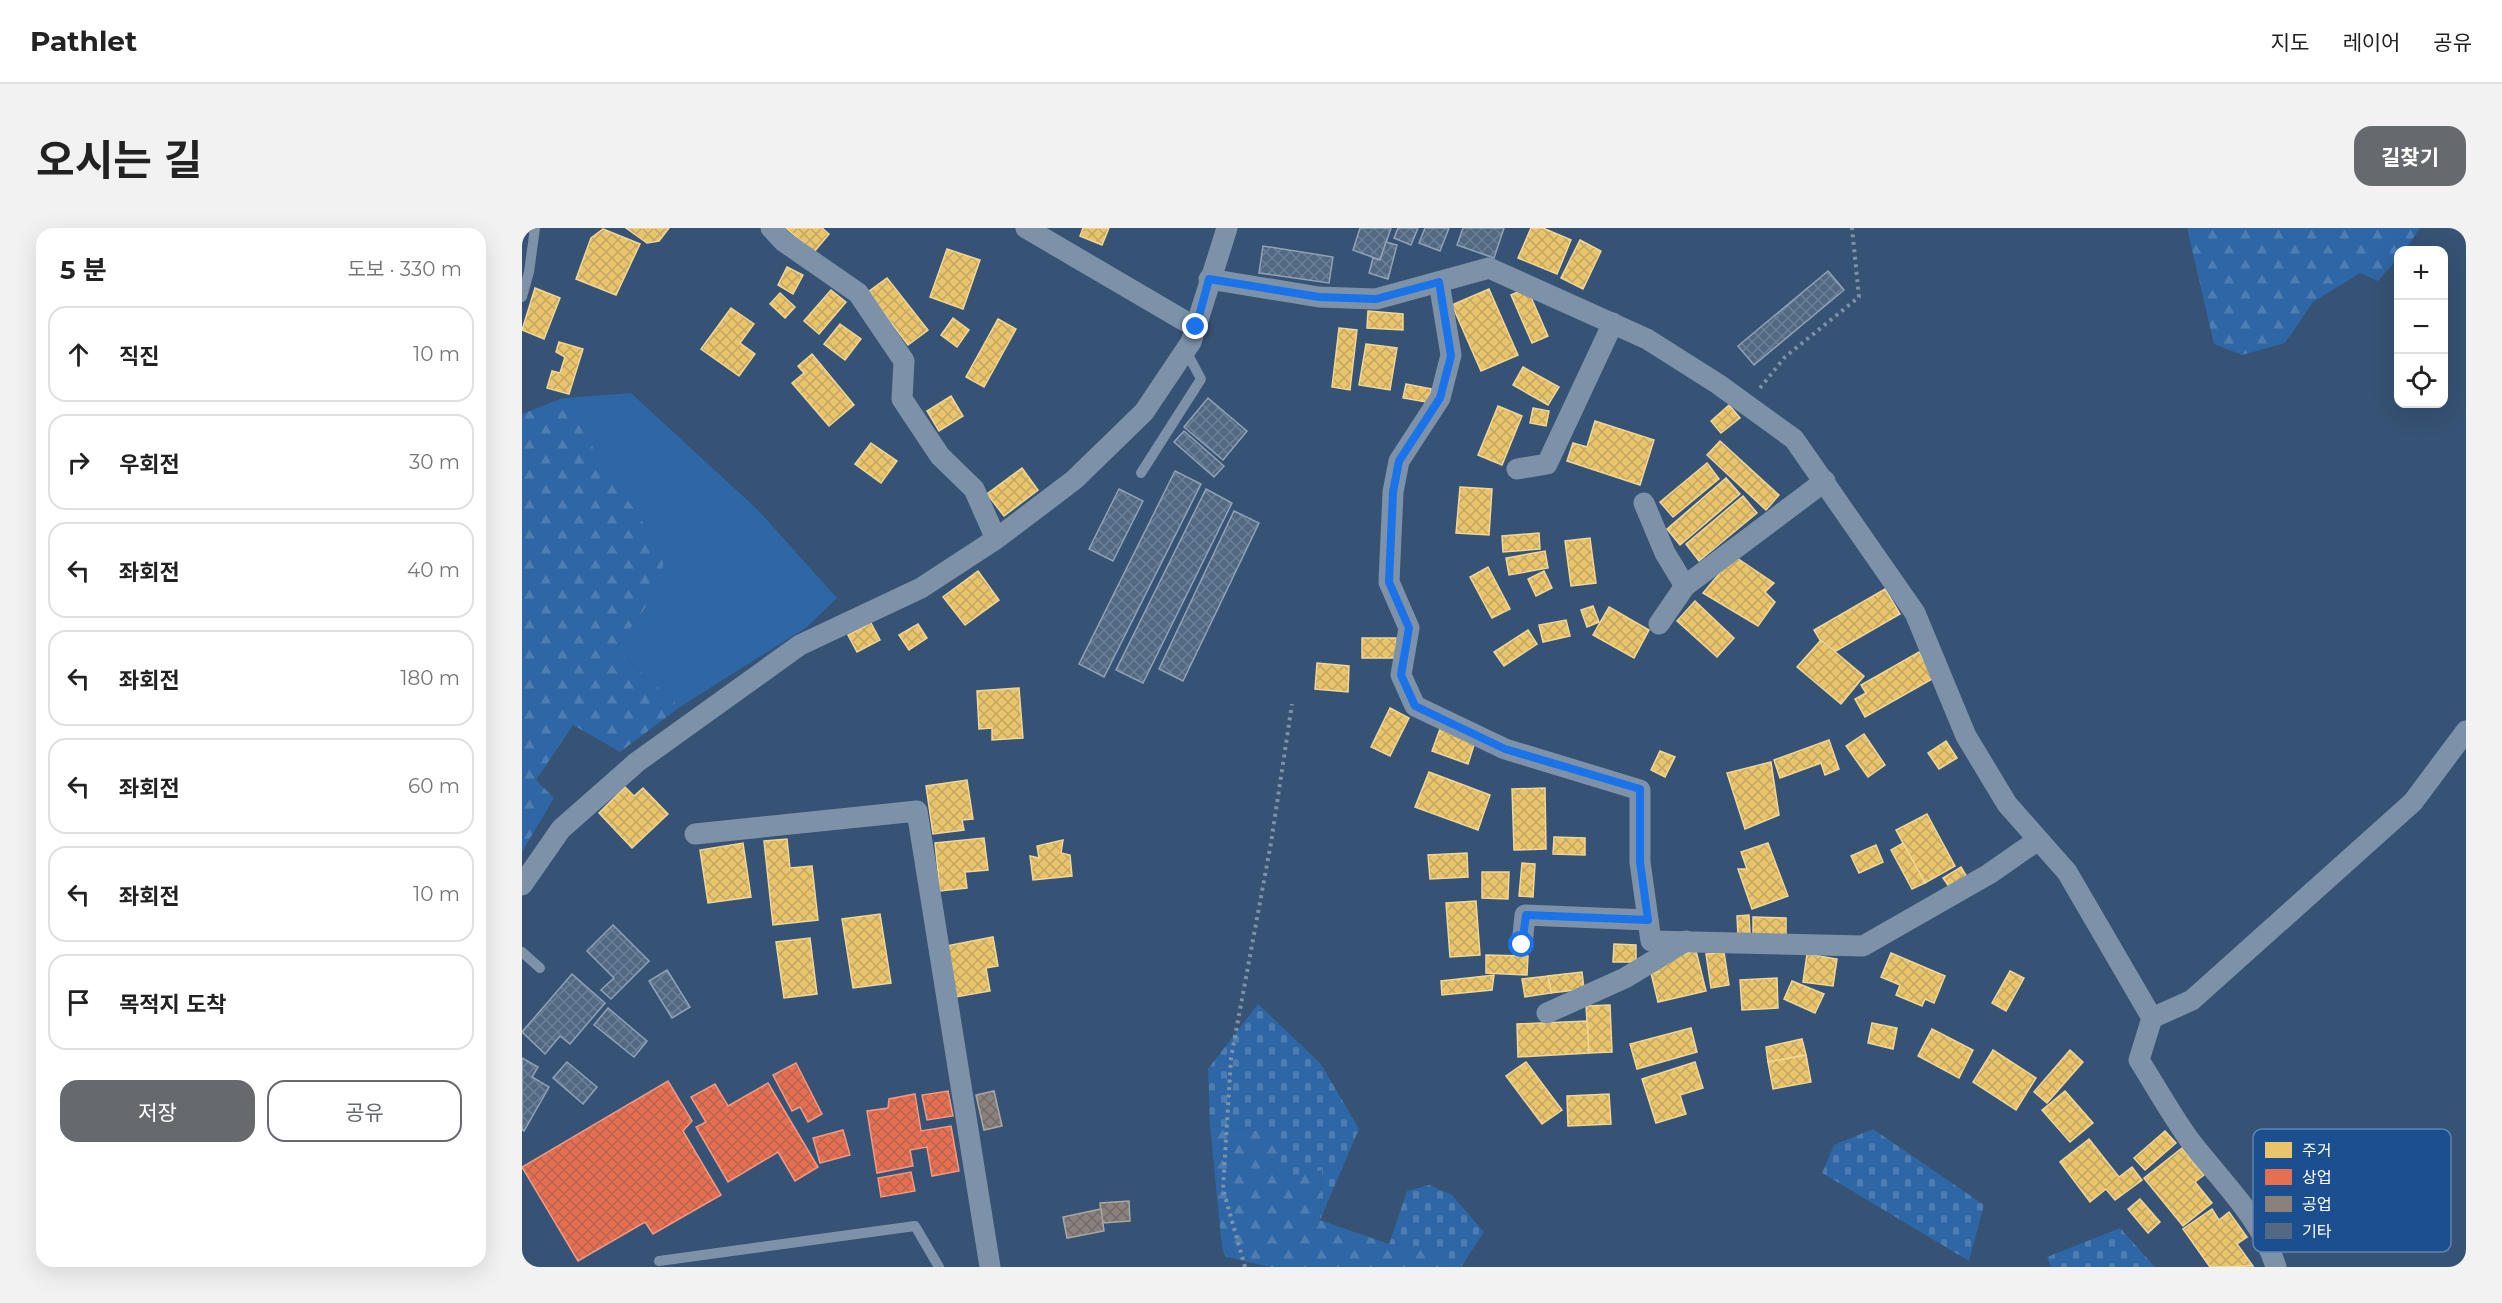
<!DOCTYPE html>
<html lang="ko">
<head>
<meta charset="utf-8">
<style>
  body { margin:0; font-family:Montserrat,"Noto Sans KR",sans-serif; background:#f2f2f2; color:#222 }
  .controls { position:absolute; right:18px; top:18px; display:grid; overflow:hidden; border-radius:12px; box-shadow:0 6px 24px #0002 }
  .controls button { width:54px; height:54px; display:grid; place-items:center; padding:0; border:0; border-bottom:2px solid #e0e0e0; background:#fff; color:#222; font:30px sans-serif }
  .stop { position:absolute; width:18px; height:18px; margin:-14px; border:4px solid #1a73e8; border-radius:50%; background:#fff }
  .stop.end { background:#1a73e8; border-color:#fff; box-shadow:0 2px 6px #0008 }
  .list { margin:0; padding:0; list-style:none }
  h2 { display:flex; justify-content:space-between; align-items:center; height:78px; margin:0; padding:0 24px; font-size:26px }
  h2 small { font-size:20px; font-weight:400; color:#767676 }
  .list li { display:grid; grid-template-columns:39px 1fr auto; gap:18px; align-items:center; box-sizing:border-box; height:96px; margin:0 12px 12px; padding:0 12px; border:2px solid #e0e0e0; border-radius:18px }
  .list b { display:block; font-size:22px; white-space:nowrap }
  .list em { font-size:20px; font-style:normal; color:#767676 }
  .actions { display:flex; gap:12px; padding:18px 24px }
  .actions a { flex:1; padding:14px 0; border:2px solid #666a6f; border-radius:18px; text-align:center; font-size:21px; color:#666a6f }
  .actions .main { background:#666a6f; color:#fff }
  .icon { flex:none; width:33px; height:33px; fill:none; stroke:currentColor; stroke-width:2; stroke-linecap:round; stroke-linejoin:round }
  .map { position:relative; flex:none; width:1944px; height:1039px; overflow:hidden; border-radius:18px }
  header { display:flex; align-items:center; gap:36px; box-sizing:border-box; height:84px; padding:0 30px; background:#fff; border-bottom:2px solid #e0e0e0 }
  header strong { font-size:28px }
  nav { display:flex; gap:33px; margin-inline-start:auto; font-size:21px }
  .intro { display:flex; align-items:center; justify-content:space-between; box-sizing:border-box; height:144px; padding:0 36px }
  h1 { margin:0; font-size:42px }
  .button { padding:15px 27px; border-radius:18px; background:#666a6f; color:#fff; font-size:21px; font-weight:700 }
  main { display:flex; gap:36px; padding:0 36px }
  aside { flex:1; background:#fff; border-radius:18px; box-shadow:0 6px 24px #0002 }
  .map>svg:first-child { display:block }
  .grass { fill:#2f66a5 }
  .forest { fill:url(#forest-firs) }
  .cemetery { fill:url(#cemetery-stones) }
  .homes { fill:url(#homes-cross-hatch); stroke:#f0d697; stroke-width:1.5 }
  .shops { fill:url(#shops-cross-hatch); stroke:#ee9a85; stroke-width:1.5 }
  .industry { fill:url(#industry-cross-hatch); stroke:#ada7a3; stroke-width:1.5 }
  .building { fill:url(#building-cross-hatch); stroke:#92a2b6; stroke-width:1.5 }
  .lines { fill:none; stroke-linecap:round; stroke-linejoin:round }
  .path { stroke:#7d92a8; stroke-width:4; stroke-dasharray:3 4.5; stroke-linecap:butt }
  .service { stroke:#7d92a8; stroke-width:10 }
  .minor { stroke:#7d92a8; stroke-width:21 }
  .route { stroke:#1a73e8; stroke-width:8 }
  .key { fill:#1b4f8f; stroke:#5f84b1; stroke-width:1.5 }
  .key-label { font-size:16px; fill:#fff }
</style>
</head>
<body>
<header>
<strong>Pathlet</strong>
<nav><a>지도</a><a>레이어</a><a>공유</a></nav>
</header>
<div class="intro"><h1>오시는 길</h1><a class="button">길찾기</a></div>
<main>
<aside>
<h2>5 분<small>도보 · 330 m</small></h2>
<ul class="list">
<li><svg class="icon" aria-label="ahead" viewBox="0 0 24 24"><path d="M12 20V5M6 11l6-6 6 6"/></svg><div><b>직진</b></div><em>10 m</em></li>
<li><svg class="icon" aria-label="right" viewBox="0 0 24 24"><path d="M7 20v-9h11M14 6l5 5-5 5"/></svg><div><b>우회전</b></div><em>30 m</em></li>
<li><svg class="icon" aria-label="left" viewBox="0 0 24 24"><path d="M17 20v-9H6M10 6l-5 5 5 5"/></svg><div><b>좌회전</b></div><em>40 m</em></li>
<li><svg class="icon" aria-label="left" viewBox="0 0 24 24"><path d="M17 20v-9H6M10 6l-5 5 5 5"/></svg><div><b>좌회전</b></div><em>180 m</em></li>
<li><svg class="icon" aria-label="left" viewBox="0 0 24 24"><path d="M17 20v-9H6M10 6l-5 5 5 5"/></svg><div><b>좌회전</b></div><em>60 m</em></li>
<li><svg class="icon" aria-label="left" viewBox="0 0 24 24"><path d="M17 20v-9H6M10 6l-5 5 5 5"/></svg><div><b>좌회전</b></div><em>10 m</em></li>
<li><svg class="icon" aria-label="arrive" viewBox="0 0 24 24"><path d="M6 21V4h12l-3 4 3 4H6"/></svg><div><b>목적지 도착</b></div></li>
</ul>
<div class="actions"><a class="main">저장</a><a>공유</a></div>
</aside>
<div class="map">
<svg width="1944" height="1039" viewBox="0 0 1944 1039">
  <defs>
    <pattern id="forest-firs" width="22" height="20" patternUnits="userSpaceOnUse" patternTransform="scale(1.5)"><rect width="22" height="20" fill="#2f66a5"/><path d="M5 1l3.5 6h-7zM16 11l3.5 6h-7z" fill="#4e7db2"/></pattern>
    <pattern id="cemetery-stones" width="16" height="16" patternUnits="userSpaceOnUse" patternTransform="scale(1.5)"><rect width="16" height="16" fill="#2f66a5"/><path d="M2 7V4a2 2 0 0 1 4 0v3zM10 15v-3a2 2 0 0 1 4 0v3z" fill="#4e7db2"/></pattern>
    <pattern id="homes-cross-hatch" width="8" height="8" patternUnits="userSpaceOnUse" patternTransform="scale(1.5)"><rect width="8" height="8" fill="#e9c46a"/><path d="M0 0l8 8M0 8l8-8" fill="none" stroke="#c2a662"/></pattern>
    <pattern id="shops-cross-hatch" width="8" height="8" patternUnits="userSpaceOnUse" patternTransform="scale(1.5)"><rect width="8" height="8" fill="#e76f51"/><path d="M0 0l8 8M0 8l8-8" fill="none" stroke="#b86450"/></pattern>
    <pattern id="industry-cross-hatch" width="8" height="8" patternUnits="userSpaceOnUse" patternTransform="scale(1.5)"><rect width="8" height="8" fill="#8a817c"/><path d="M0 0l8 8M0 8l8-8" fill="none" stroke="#716c69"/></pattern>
    <pattern id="building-cross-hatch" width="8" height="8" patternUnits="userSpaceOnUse" patternTransform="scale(1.5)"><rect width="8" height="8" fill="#526984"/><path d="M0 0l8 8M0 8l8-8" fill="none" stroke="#6c8096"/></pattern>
  </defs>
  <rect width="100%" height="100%" fill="#365274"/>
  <path class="grass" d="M109 165 236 282 315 370 285 399 158 479 93 421 135 364 66 212 41 170Z"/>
  <g class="forest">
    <path d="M1665 0H1898L1883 22H1876V30L1856 53 1838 45 1791 74 1763 115 1720 127 1692 116Z"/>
    <path d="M41 170 66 212 143 328 135 364 93 421 158 479 98 524 51 497 14 552 32 570 0 624V186Z"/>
    <path d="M688 898 754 905 800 942 798 992 867 1016 906 1019 922 1039H748L704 1029 700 1020Z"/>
  </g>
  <g class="cemetery">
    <path d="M736 776 799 836 837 901 798 992 800 942 760 950 754 905 688 898 686 841Z"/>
    <path d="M1351 901 1462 977 1447 1033 1300 945 1312 917Z"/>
    <path d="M907 957 929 966 962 1004 939 1039H922L906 1019 867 1016 885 963Z"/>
    <path d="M1598 1000 1633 1039H1529L1525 1029Z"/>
  </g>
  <g class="homes">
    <path d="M104 0H147L137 13 125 15Z"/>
    <path d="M264 0H300L307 6 292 24Z"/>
    <path d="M561 0H587L580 17 558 8Z"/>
    <path d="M1009 0H1021L1049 12 1035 46 996 30Z"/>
    <path d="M81 1 118 16 94 67 54 51 69 10Z"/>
    <path d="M1058 12 1079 23 1061 61 1039 50Z"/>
    <path d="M425 21 458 32 441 81 408 69Z"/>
    <path d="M265 39 281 47 271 66 256 57Z"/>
    <path d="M365 50 406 102 386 117 346 64Z"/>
    <path d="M13 60 38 70 22 111 0 102Z"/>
    <path d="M1005 60 1026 108 1010 115 989 67Z"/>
    <path d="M967 61 996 127 959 143 930 77Z"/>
    <path d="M309 62 324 74 297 106 282 93Z"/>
    <path d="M258 65 273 79 263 90 248 76Z"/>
    <path d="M209 80 232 96 218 115 233 126 217 148 179 121Z"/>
    <path d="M846 83 881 86V102L845 100Z"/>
    <path d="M431 90 447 102 435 119 419 107Z"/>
    <path d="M476 91 494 101 462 159 444 149Z"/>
    <path d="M318 96 339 111 323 132 302 116Z"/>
    <path d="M817 100 835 102 828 162 810 159Z"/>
    <path d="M37 114 61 121 47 166 25 160 30 143 38 145 43 129 34 124Z"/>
    <path d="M844 116 875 120 868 162 837 157Z"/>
    <path d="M290 126 332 177 307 198 270 155 282 145 276 138Z"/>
    <path d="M1001 139 1037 159 1026 177 991 157Z"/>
    <path d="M884 156 910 161 904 174 881 170Z"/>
    <path d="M429 168 441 188 417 203 405 183Z"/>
    <path d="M1207 177 1218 190 1199 205 1189 193Z"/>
    <path d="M976 178 1000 188 980 237 956 227Z"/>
    <path d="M1011 180 1027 183 1024 198 1008 195Z"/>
    <path d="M1073 193 1132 212 1118 257 1045 233 1051 215 1065 219Z"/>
    <path d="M1198 213 1257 267 1244 282 1185 227Z"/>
    <path d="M349 215 375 233 359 255 333 236Z"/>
    <path d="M1185 235 1197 251 1151 289 1138 274Z"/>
    <path d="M500 240 516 262 482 288 465 266Z"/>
    <path d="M1204 250 1218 266 1158 317 1145 301Z"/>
    <path d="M938 259 970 261 967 307 934 305Z"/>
    <path d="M1221 268 1235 285 1177 333 1164 316Z"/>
    <path d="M1017 305 1018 321 981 324 980 308Z"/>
    <path d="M1068 310 1074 355 1049 358 1043 313Z"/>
    <path d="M1023 323 1026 340 987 347 984 330Z"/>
    <path d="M1212 328 1252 355 1243 364 1253 374 1236 398 1181 365Z"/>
    <path d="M966 339 988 381 970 390 948 349Z"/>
    <path d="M456 343 477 372 443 397 421 369Z"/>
    <path d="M1022 343 1030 360 1014 368 1006 351Z"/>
    <path d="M1363 361 1378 386 1307 427 1292 402Z"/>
    <path d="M1173 373 1212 410 1195 429 1155 393Z"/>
    <path d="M1071 378 1077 394 1065 399 1059 382Z"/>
    <path d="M1087 379 1127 402 1112 430 1071 407Z"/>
    <path d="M1044 392 1048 408 1021 414 1017 397Z"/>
    <path d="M349 395 358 412 335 424 326 407Z"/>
    <path d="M396 396 405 410 387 422 377 407Z"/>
    <path d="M1006 402 1015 416 982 438 972 424Z"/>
    <rect x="840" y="410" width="34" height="20"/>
    <path d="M1299 412 1342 448 1319 476 1275 439Z"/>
    <path d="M1397 424 1412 450 1343 489 1333 471 1344 465 1339 457Z"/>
    <path d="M795 435 827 438 826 464 793 461Z"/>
    <path d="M497 460 501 510 470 512V500L457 501 455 463Z"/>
    <path d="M868 480 887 490 868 528 849 519Z"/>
    <path d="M918 501 953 514 946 536 910 523Z"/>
    <path d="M1342 506 1363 537 1346 549 1324 518Z"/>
    <path d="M1307 512 1317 541 1303 547 1299 535 1258 550 1252 532Z"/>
    <path d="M1424 513 1435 530 1417 541 1406 525Z"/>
    <path d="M1138 523 1153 529 1143 549 1129 542Z"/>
    <path d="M1249 534 1257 587 1223 601 1205 545Z"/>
    <path d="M907 544 968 567 956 602 893 579Z"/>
    <path d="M445 552 451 591 440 592 442 602 411 606 404 558Z"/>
    <path d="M103 559 112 568 121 560 146 586 110 620 77 585Z"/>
    <path d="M1023 560 1024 621 992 622 990 561Z"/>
    <path d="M1405 586 1433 638 1403 655 1374 602Z"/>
    <path d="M1032 609 1063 610V627L1031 626Z"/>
    <path d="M462 610 466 642 443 644 445 660 418 663 413 615Z"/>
    <path d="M265 611 268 640 290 638 296 692 251 697 242 613Z"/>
    <path d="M541 612 539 625 548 627 550 648 511 652 508 628 517 630 515 618Z"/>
    <path d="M221 615 229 669 186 675 178 622Z"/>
    <path d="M1246 615 1266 668 1230 681 1216 641H1225L1219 624Z"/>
    <path d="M1381 615 1403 655 1390 661 1369 622Z"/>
    <path d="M1354 617 1361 634 1337 645 1329 628Z"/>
    <path d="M945 625 946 649 908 651 906 627Z"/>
    <path d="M1000 635 1013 636 1011 669 997 668Z"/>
    <path d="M1439 639 1445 649 1428 660 1421 650Z"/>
    <path d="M960 644H987L986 671 960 670Z"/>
    <path d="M954 673 958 727 928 729 924 675Z"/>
    <path d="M358 686 369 755 331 760 320 691Z"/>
    <path d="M1227 687 1228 706 1216 707 1215 688Z"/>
    <path d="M1231 689 1264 690V708L1231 707Z"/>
    <path d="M471 709 476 738 464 740 468 763 434 769 424 718Z"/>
    <path d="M288 710 295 766 262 770 254 714Z"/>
    <path d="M1092 716 1114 717V734H1091Z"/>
    <path d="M1174 723 1184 763 1136 774 1129 745 1137 743 1134 732Z"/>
    <path d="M1202 724 1207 757 1189 760 1184 726Z"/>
    <path d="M1369 725 1423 748 1412 775 1403 771 1400 778 1374 767 1378 757 1359 749Z"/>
    <path d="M1285 726 1315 731 1311 758 1281 754Z"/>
    <path d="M964 727 1006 728 1005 747 964 745Z"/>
    <path d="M1488 743 1502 750 1484 783 1470 775Z"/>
    <path d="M1060 744 1062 761 1029 765 1026 748Z"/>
    <path d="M972 747 970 762 920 767 919 753Z"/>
    <path d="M1026 748 1029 765 1003 769 1000 751Z"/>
    <path d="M1255 750 1256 780 1220 782 1218 752Z"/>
    <path d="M1270 753 1302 766 1293 785 1262 771Z"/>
    <path d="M1088 777 1090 824 1067 825 1064 778Z"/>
    <path d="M1065 793 1067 825 996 829 995 796Z"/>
    <path d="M1350 795 1375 800 1371 821 1346 815Z"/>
    <path d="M1169 800 1175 824 1115 841 1108 816Z"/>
    <path d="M1410 801 1451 822 1437 850 1396 828Z"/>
    <path d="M1280 811 1284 827 1246 834 1244 819Z"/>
    <path d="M1471 822 1514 850 1494 882 1451 854Z"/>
    <path d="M1548 822 1561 834 1525 875 1512 864Z"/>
    <path d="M1284 827 1289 854 1251 861 1246 834Z"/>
    <path d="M1004 834 1040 882 1020 896 984 848Z"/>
    <path d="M1173 834 1181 860 1158 867 1164 886 1134 895 1120 851Z"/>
    <path d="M1543 863 1571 895 1548 914 1520 882Z"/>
    <path d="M1087 866 1089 896 1046 898 1045 868Z"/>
    <path d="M1643 903 1654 915 1623 942 1612 930Z"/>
    <path d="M1567 911 1597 949 1610 939 1620 952 1593 972 1584 961 1568 974 1538 934Z"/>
    <path d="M1660 920 1682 947 1673 954 1690 975 1661 998 1622 950Z"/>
    <path d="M1618 971 1638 994 1626 1005 1606 981Z"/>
    <path d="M1690 981 1697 992 1707 984 1725 1009 1715 1016 1731 1038 1688 1039 1661 1001Z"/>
  </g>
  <g class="shops">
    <path d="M274 835 300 886 286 894 278 879 270 883 251 847Z"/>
    <path d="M146 853 170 893 161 903 199 967 131 1006 123 994 56 1033 0 939Z"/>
    <path d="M246 855 296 939 273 953 256 924 206 954 174 899 184 894 169 869 193 856 206 878Z"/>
    <path d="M426 863 431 888 405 892 400 867Z"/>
    <path d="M393 866 399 903 429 898 437 943 410 948 405 919 388 922 391 938 355 945 345 883 366 880 367 871Z"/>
    <path d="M321 902 328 927 298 935 291 910Z"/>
    <path d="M389 944 393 963 359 969 356 950Z"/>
  </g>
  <g class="industry">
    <path d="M472 863 480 898 462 902 454 867Z"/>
    <path d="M607 973 608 993 580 995 578 975Z"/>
    <path d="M579 981 582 1003 545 1010 541 989Z"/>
  </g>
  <g class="building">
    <path d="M838 0H869L858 32 831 22Z"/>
    <path d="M876 0H896L889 17 872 10Z"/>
    <path d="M903 0H927L918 23 897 15Z"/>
    <path d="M941 0H982L972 30 935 17Z"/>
    <path d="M864 14 875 17 866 51 847 45 851 30 858 32Z"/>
    <path d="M741 18 811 29 807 55 737 45Z"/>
    <path d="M1306 43 1322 62 1232 137 1216 118Z"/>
    <path d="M686 170 725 203 701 232 662 199Z"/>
    <path d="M662 203 702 238 692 249 652 214Z"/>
    <path d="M653 243 679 256 582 449 557 436Z"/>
    <path d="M597 261 621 273 591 333 567 321Z"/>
    <path d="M684 261 710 275 621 455 594 442Z"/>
    <path d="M712 283 737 295 661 453 637 441Z"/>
    <path d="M91 697 127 733 89 771 79 762 92 750 65 723Z"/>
    <path d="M145 742 168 779 150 790 127 753Z"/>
    <path d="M50 746 83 775 48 816 38 808 23 826 0 804Z"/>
    <path d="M86 780 125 813 112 829 72 797Z"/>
    <path d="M0 830 16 839 10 849 27 859 2 903 0 902Z"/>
    <path d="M45 834 75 859 61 876 31 850Z"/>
  </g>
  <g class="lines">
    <g class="path">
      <path d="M1238 160 1263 129 1337 69 1330 0"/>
      <path d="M723 1039 701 961 709 830 749 615 770 476"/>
    </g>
    <g class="service">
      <path d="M0 69 7 44 13 0"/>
      <path d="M619 245 679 151 664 123"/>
      <path d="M0 724 18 740"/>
      <path d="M137 1033 393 998 417 1039"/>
    </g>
    <g class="minor">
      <path d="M249 0 261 13 336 65 382 133 380 171 418 228 452 261 474 311"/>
      <path d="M504 0 673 99"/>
      <path d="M687 51 797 69 854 71 967 40 1125 111 1196 156 1272 211 1393 385 1444 508 1485 576 1545 644 1630 790 1617 832C1634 859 1650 888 1669 914 1699 953 1740 991 1754 1039"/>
      <path d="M917 54 929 127 918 170 877 233 871 264 867 354 887 400 879 447 893 478 983 521 1118 562V634L1129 713 1341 718 1467 646 1516 612"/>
      <path d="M995 241 1025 236 1091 95"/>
      <path d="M1122 275 1143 325 1163 358"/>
      <path d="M1137 396 1163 358 1303 253"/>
      <path d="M173 606 395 583 468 1039"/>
      <path d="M0 657 39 601 115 534 278 417 399 360 474 311 552 252 622 184 669 114 705 0"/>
      <path d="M1000 717 1003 687 1126 692"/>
      <path d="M1025 785 1103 750 1164 713"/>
      <path d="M1630 790 1670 772 1891 574 1944 503"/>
    </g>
  </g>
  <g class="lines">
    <path class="route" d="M674 99 687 51 797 69 854 71 917 54 929 128 918 170 877 233 871 264 867 354 887 400 879 447 893 478 983 521 1118 561V634L1126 692 1004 687 1000 717"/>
  </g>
  <rect x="1731" y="901" width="198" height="123" rx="9" class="key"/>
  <rect x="1743" y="914" width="27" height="16" fill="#e9c46a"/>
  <rect x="1743" y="941" width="27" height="16" fill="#e76f51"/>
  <rect x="1743" y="968" width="27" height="16" fill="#8a817c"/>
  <rect x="1743" y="995" width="27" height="16" fill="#526984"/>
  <g class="key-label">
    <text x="1780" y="928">주거</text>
    <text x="1780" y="955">상업</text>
    <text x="1780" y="982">공업</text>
    <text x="1780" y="1009">기타</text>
  </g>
</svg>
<div class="controls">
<button>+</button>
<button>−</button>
<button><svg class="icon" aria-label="locate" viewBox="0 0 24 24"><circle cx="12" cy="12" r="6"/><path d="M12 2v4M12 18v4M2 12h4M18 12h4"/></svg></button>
</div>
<div class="stop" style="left:1000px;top:717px"></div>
<div class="stop end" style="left:674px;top:99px"></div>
</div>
</main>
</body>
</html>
